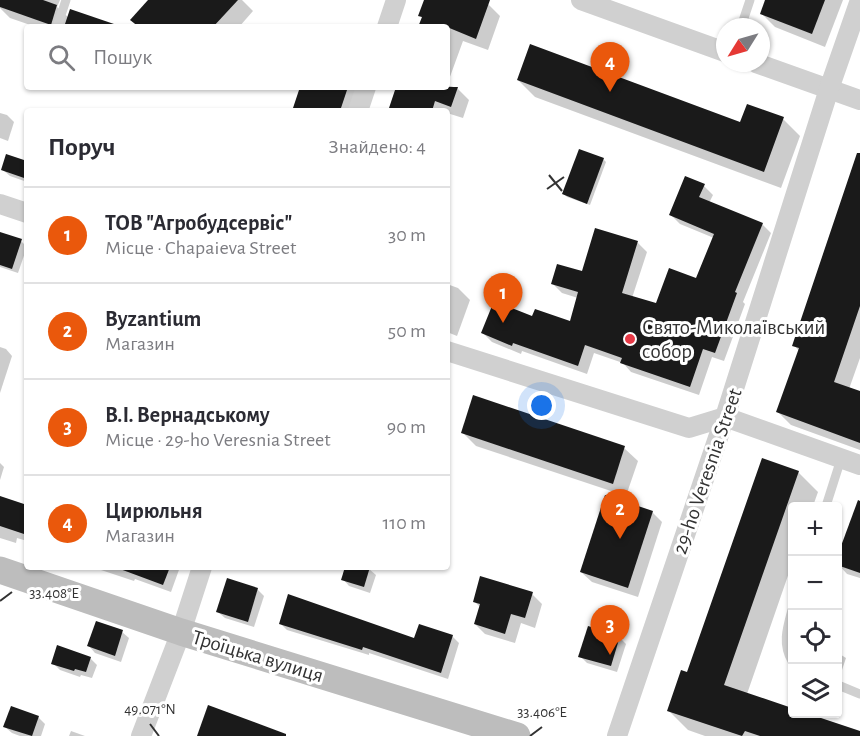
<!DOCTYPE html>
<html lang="uk">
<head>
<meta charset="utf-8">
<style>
  body { margin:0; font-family:"Alegreya Sans",sans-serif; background:#f7f7f7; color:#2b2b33 }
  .controls { position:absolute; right:18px; bottom:18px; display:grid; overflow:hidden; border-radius:6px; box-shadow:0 2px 4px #0004 }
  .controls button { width:54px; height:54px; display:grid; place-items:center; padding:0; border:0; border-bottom:2px solid #e1e1e2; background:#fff; color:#2b2b33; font:30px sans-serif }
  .compass { position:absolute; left:716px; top:18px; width:54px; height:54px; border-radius:50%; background:#fff; box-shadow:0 2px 4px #0004; rotate:233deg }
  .you { position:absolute; left:542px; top:406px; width:21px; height:21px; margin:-15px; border:4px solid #fff; border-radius:50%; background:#1a73e8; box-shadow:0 0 0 9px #1a73e833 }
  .badge { display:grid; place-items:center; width:39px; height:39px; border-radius:50%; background:#ea580c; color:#fff; font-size:20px; font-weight:700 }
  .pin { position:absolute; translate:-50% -50px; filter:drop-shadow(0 2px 3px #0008) }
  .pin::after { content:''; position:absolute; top:32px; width:21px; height:18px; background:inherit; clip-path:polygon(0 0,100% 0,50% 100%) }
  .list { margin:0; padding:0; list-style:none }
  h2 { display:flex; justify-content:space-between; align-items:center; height:78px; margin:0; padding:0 24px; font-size:26px }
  h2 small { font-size:20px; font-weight:400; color:#7c7c81 }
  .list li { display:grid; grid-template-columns:39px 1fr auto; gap:18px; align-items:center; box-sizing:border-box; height:96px; padding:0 24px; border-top:2px solid #e1e1e2 }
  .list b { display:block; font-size:22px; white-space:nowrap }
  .list p { margin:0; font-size:20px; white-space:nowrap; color:#7c7c81 }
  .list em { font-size:20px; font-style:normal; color:#7c7c81 }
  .icon { flex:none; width:33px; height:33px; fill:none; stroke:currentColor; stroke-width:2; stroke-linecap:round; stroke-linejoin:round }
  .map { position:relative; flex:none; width:860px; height:736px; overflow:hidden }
  .search { position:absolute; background:#fff; box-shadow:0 2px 4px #0004; left:24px; top:24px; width:426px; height:66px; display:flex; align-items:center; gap:15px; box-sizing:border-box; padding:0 21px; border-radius:6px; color:#7c7c81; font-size:22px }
  .panel { position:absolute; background:#fff; box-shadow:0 2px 4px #0004; left:24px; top:108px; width:426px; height:462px; border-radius:6px }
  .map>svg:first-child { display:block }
  .shadow { fill:#0003 }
  .building { fill:#1a1a1a }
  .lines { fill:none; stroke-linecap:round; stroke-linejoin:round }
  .lane { stroke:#d0d0d0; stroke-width:9 }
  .street { stroke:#d0d0d0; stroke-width:20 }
  .secondary { stroke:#bdbdbd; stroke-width:27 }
  .ticks { fill:none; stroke:#333; stroke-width:2 }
  .poi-dot { fill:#e63946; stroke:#fff; stroke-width:2 }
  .labels { text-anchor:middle; stroke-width:6; stroke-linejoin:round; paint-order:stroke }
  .poi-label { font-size:21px; fill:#333; stroke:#fff; text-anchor:start }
  .street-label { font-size:21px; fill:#333; stroke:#fff }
  .ticks-label { font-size:15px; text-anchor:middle; fill:#333; stroke:#fff; stroke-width:6; stroke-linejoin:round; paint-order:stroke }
</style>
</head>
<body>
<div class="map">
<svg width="860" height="736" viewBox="0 0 860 736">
  <rect width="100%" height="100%" fill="#fff"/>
  <g class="shadow">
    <path d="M0 0H60L57 7 69 18 89 27H36L10 18 0 8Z"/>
    <path d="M150 0H242L253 11 239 27H140Z"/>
    <path d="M425 0H477L488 4 500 16 488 50 463 41 447 85 457 88 469 100 463 118 447 113V111H389L398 87H447V27H420L423 19 420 15Z"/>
    <path d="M767 0H843L825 47 775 27 761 13Z"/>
    <path d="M518 80 741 124 783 119 800 136 781 188 535 97Z"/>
    <path d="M302 87H362L358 111H294Z"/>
    <path d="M0 113 7 115 14 122 8 141 0 138Z"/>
    <path d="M603 159 606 162 590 205 567 197 564 194Z"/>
    <path d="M27 163V182L10 176 3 170Z"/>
    <path d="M860 180V358L849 389 860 393V450L791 425 777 411 799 351 794 345Z"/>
    <path d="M704 186 713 195 709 203 762 224 771 233 743 302 745 304 724 361 712 357 699 395 631 372 623 363 594 353 587 374 522 351 521 354 492 342 483 333 533 318 571 323 578 298 562 293 553 284 583 273 596 230 638 243 647 252 632 298 657 305 697 280 714 238 680 224 671 215Z"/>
    <path d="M0 234 21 241 27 247 18 273 0 267Z"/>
    <path d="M447 284 458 288 470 300 457 336 447 332Z"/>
    <path d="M0 347 6 349 12 356 0 393Z"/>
    <path d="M474 397 624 448 638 461 626 496 476 446 462 432Z"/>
    <path d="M0 463 4 467 0 480Z"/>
    <path d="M798 472 818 492 813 506H792V564L747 694 792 710V714H804L860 733V736H705L688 730 669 711Z"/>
    <path d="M0 498 27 506V541L17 538 16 543 0 538Z"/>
    <path d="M860 502V578L847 574 838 564Z"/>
    <path d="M652 512 662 522 638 597 592 582 581 572Z"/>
    <path d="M98 567H180L171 592 135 579 134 581 101 570Z"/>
    <path d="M346 567H363L369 569 376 575 370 593 349 586 343 579Z"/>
    <path d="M257 589 264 596 254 627 225 618 218 612Z"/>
    <path d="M532 594 542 604 535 628 521 623 515 643 485 634 475 624 480 607 474 601Z"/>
    <path d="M280 623 415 640 452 636 459 643 448 679 369 653V655L287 630Z"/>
    <path d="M122 632 129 638 121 662 95 653 89 646Z"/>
    <path d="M619 637 626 644 617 672 587 663 580 656Z"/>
    <path d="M838 653 846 658 842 670 838 668Z"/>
    <path d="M90 658 97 665 92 678 81 675 80 677 60 670 53 663Z"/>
    <path d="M38 717 45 724 41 736H20L12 733 5 727Z"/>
    <path d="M71 731 85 736H69Z"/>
  </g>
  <g class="building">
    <path d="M0 0H43L57 5 51 25 0 7Z"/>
    <path d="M148 0H238L213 27H139L130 20Z"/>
    <path d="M424 0H490L476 39 447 27H418L422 17 418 16Z"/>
    <path d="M765 0H825L812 34 760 14Z"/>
    <path d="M70 9 114 24V27H64Z"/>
    <path d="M530 44 740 122 747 104 784 117 764 172 517 80Z"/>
    <path d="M300 87H348L340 111H292Z"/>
    <path d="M396 87H458L451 107 435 101 432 111H388Z"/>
    <path d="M579 149 604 158 587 204 562 194Z"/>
    <path d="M857 153H860V306L834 382 860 391V443L776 412 799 348 792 346Z"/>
    <path d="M6 154 27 161V179L1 170Z"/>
    <path d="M685 176 705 184 699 197 763 223 735 292 737 293 715 353 703 349 690 387 620 363 622 358 585 345 578 366 513 343 512 346 481 333 494 301 532 316 535 309 570 321 578 292 551 284 557 264 582 271 595 228 638 241 622 293 656 303 669 268 696 278 714 234 669 215Z"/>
    <path d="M0 232 22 239 12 269 0 265Z"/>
    <path d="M473 395 625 446 613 484 461 433Z"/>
    <path d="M762 458 799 471 724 685 792 708V714H809L860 731V736H760L745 731 742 736 667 711 681 670 687 672Z"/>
    <path d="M605 495 653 511 628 588 580 572Z"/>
    <path d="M0 496 27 505V535L0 526Z"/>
    <path d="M858 500 860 501V573L837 565V557Z"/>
    <path d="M120 567H170L163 585 120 569Z"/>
    <path d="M345 567H370L364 587 341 580Z"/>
    <path d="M480 576 533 592 525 618 511 614 505 634 474 624 480 604 473 602Z"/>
    <path d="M227 578 258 588 248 622 216 612Z"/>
    <path d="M288 594 414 638 419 624 453 635 441 673 363 647 362 650 279 624Z"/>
    <path d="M96 621 123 630 115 656 87 646Z"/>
    <path d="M588 626 620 636 611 666 578 657Z"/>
    <path d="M57 645 91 657 86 672 75 669 74 671 51 664Z"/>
    <path d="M208 705 286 734V736H197Z"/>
    <path d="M11 706 39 716 32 736 3 727Z"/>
  </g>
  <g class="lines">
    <g class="lane">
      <path d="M57 27 66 0"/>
      <path d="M741 27 750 0"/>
      <path d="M826 506 841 459"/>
      <path d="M792 610C787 628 782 644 792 661"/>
      <path d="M838 685 860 694"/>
    </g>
    <g class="street">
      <path d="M581 0 725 52"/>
      <path d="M387 27 396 0"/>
      <path d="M756 63 860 100"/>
      <path d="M358 111 366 87"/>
      <path d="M0 204 27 213"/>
      <path d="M447 351 689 428 725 417 860 465"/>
      <path d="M141 736 181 632 202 567"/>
      <path d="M617 736 725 417 829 89 860 0"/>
    </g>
    <path class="secondary" d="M0 570 181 632 517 736"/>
  </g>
  <path class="ticks" d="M549 175 562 191M547 189 564 177M0 601 12 592M150 724 159 736M530 736 542 727"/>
  <circle class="poi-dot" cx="630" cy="339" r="6"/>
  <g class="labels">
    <g class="poi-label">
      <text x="642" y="334">Свято-Миколаївський<tspan x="642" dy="24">собор</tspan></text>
    </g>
    <g class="street-label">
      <text transform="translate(707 471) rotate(-71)" y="7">29-ho Veresnia Street</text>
      <text transform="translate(258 656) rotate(17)" y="7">Троїцька вулиця</text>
    </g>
  </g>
  <g class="ticks-label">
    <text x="54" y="598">33.408°E</text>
    <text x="150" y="714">49.071°N</text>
    <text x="542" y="717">33.406°E</text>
  </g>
</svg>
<div class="controls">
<button>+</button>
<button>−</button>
<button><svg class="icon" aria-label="locate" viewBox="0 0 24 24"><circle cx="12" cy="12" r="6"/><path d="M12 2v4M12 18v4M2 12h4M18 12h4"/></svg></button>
<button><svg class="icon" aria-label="layers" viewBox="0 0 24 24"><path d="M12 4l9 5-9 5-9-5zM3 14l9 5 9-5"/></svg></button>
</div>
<svg class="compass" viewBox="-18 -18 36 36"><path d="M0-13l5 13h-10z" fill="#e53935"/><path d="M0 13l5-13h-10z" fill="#7c7c81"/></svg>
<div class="you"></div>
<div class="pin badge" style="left:503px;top:323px">1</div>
<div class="pin badge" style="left:620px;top:539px">2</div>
<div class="pin badge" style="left:610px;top:655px">3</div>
<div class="pin badge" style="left:610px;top:92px">4</div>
<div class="search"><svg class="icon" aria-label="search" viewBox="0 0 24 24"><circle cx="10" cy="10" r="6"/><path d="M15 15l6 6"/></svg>Пошук</div>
<section class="panel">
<h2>Поруч<small>Знайдено: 4</small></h2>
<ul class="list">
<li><span class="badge">1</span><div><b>ТОВ &quot;Агробудсервіс&quot;</b><p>Місце · Chapaieva Street</p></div><em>30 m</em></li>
<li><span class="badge">2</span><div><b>Byzantium</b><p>Магазин</p></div><em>50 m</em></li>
<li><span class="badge">3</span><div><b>В.І. Вернадському</b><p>Місце · 29-ho Veresnia Street</p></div><em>90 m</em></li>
<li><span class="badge">4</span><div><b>Цирюльня</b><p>Магазин</p></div><em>110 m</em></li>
</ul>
</section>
</div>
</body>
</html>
